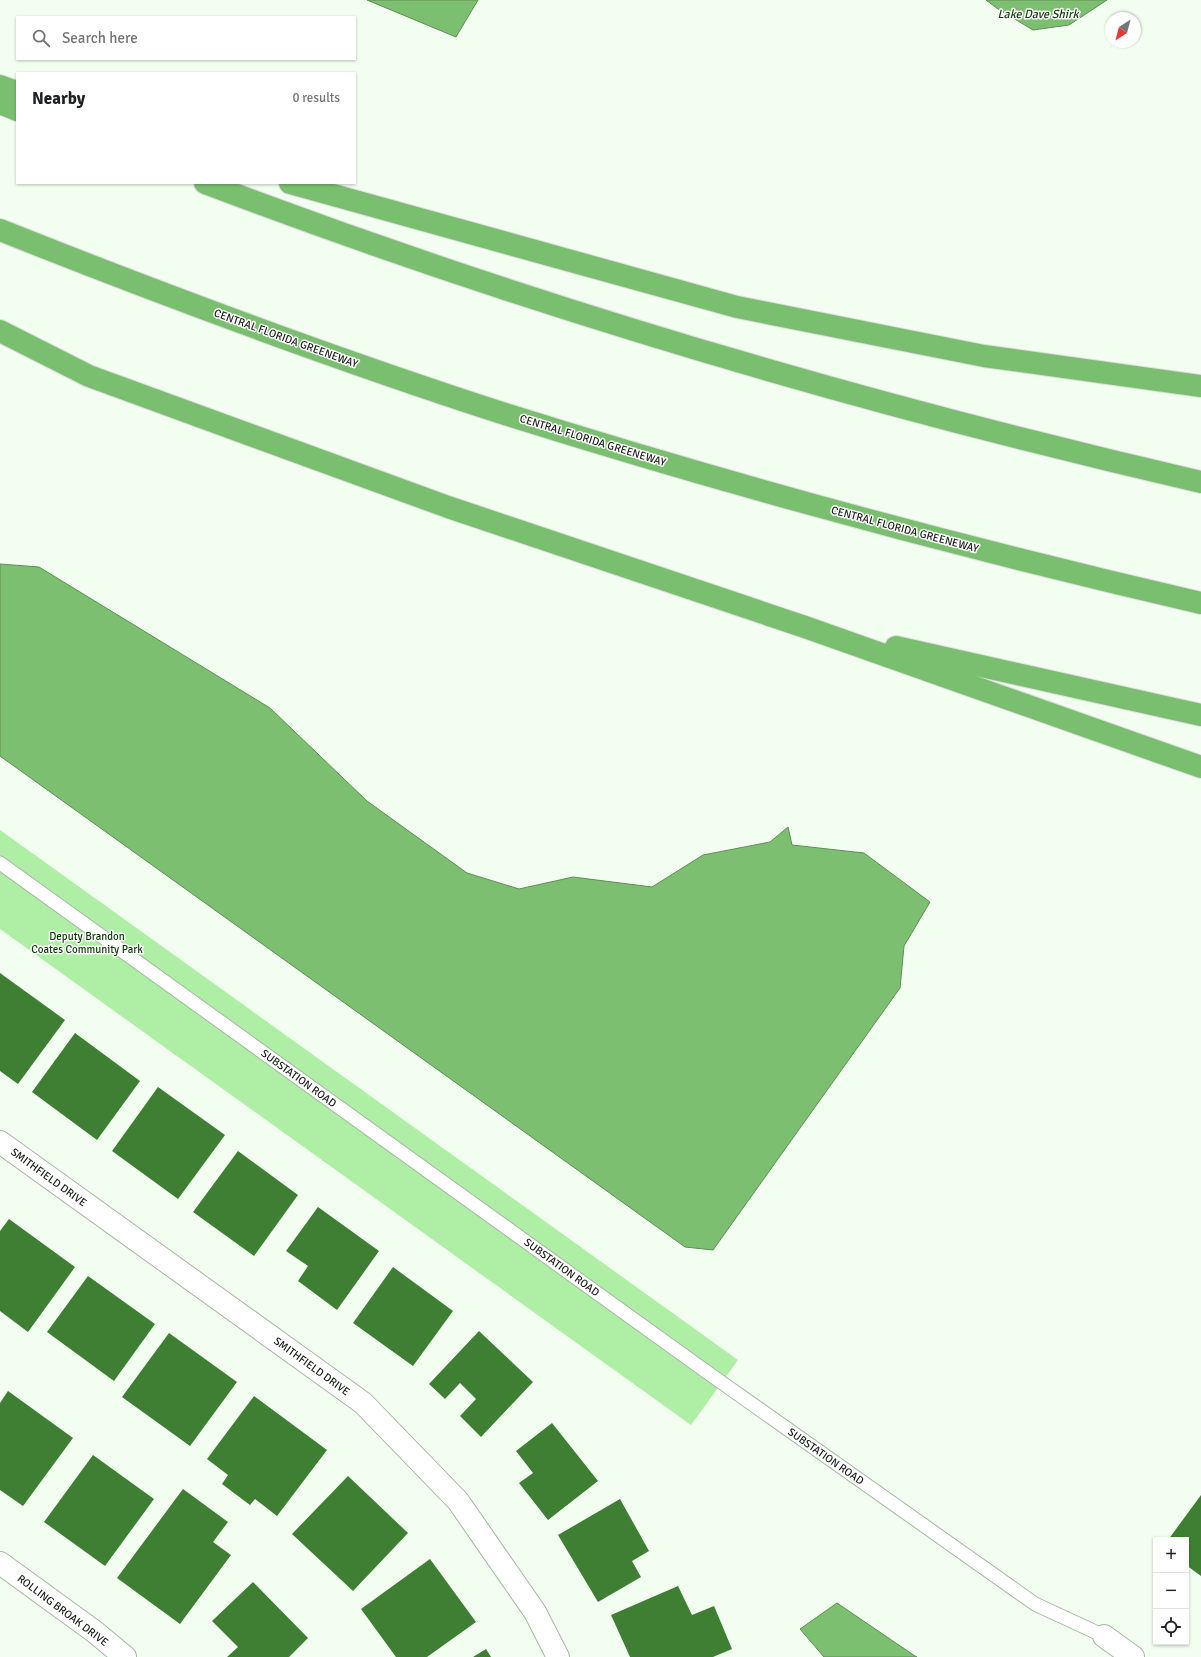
<!DOCTYPE html>
<html lang="en">
<head>
<meta charset="utf-8">
<style>
  body { margin:0; font-family:Signika,sans-serif; background:#f2f2f2; color:#202124 }
  .controls { position:absolute; right:12px; bottom:12px; display:grid; overflow:hidden; border-radius:0px; box-shadow:0 1px 3px #0004 }
  .controls button { width:36px; height:36px; display:grid; place-items:center; padding:0; border:0; border-bottom:1px solid #e0e0e0; background:#fff; color:#202124; font:20px sans-serif }
  .compass { position:absolute; left:1105px; top:12px; width:36px; height:36px; border-radius:50%; background:#fff; box-shadow:0 1px 3px #0004; rotate:216deg }
  .list { margin:0; padding:0; list-style:none }
  h2 { display:flex; justify-content:space-between; align-items:center; height:52px; margin:0; padding:0 16px; font-size:17px }
  h2 small { font-size:13px; font-weight:400; color:#757577 }
  .icon { flex:none; width:22px; height:22px; fill:none; stroke:currentColor; stroke-width:2; stroke-linecap:round; stroke-linejoin:round }
  .map { position:relative; flex:none; width:1201px; height:1657px; overflow:hidden }
  .search { position:absolute; background:#fff; box-shadow:0 1px 3px #0004; left:16px; top:16px; width:340px; height:44px; display:flex; align-items:center; gap:10px; box-sizing:border-box; padding:0 14px; border-radius:0px; color:#757577; font-size:15px }
  .panel { position:absolute; background:#fff; box-shadow:0 1px 3px #0004; left:16px; top:72px; width:340px; height:112px; border-radius:0px }
  .map>svg:first-child { display:block }
  .green { fill:#afefa5 }
  .water { fill:#7cbf71; stroke:#5f8f57 }
  .building { fill:#3e7f34 }
  .lines { fill:none; stroke-linecap:round; stroke-linejoin:round }
  .service-casing { stroke:#a7b6a5; stroke-width:15 }
  .minor-casing { stroke:#a7b6a5; stroke-width:24 }
  .motorway-casing { stroke:#dfe0df; stroke-width:24 }
  .service { stroke:#fff; stroke-width:13 }
  .minor { stroke:#fff; stroke-width:22 }
  .motorway { stroke:#7abf6f; stroke-width:22 }
  .labels { text-anchor:middle; stroke-width:3; stroke-linejoin:round; paint-order:stroke }
  .street-label { font-size:11px; fill:#1b201a; stroke:#fff }
  .park-label { font-size:11px; fill:#0c3a05; stroke:#fff }
  .water-label { font-size:12px; font-style:italic; fill:#15420e; stroke:#fff }
</style>
</head>
<body>
<div class="map">
<svg width="1201" height="1657" viewBox="0 0 1201 1657">
  <rect width="100%" height="100%" fill="#f2fef0"/>
  <path class="green" d="M0 830 738 1360 691 1425 0 929Z"/>
  <g class="water">
    <path d="M367 0H478L456 37Z"/>
    <path d="M986 0H1107L1069 25 1033 30 998 9Z"/>
    <path d="M0 564 39 567 270 708 367 801 467 873 519 889 573 877 652 887 703 855 770 842 788 827 792 845 864 853 930 902 904 946 900 988 713 1250 685 1247 0 756Z"/>
    <path d="M837 1603 915 1656 917 1657H824L800 1629Z"/>
  </g>
  <g class="building">
    <path d="M0 973 65 1020 18 1084 0 1071Z"/>
    <path d="M75 1033 140 1081 97 1140 32 1092Z"/>
    <path d="M158 1087 225 1135 178 1199 112 1151Z"/>
    <path d="M238 1151 298 1195 254 1256 193 1212Z"/>
    <path d="M318 1207 379 1251 337 1310 298 1281 308 1266 286 1251Z"/>
    <path d="M9 1219 75 1267 28 1332 0 1311V1231Z"/>
    <path d="M393 1267 453 1311 413 1366 353 1323Z"/>
    <path d="M88 1276 155 1324 114 1381 47 1332Z"/>
    <path d="M479 1331 533 1382 481 1437 460 1416 476 1399 460 1383 445 1399 429 1384Z"/>
    <path d="M169 1333 237 1382 190 1446 122 1397Z"/>
    <path d="M8 1391 73 1438 23 1506 0 1490V1403Z"/>
    <path d="M254 1396 327 1450 277 1516 255 1499 250 1505 222 1484 228 1475 207 1459Z"/>
    <path d="M552 1423 598 1481 548 1520 519 1483 533 1473 516 1451Z"/>
    <path d="M93 1455 154 1499 105 1566 44 1522Z"/>
    <path d="M348 1476 408 1533 353 1591 292 1534Z"/>
    <path d="M183 1489 228 1522 213 1542 231 1555 180 1624 117 1578Z"/>
    <path d="M1201 1495V1576L1186 1565V1540H1168Z"/>
    <path d="M620 1499 649 1551 632 1561 641 1577 598 1602 558 1535Z"/>
    <path d="M430 1559 476 1622 427 1657H396L361 1609Z"/>
    <path d="M253 1582 308 1638 289 1657H227L238 1647 212 1621Z"/>
    <path d="M678 1586 692 1615 714 1606 732 1649 713 1657H630L611 1615Z"/>
    <path d="M486 1649 491 1657H473Z"/>
  </g>
  <g class="lines">
    <defs>
      <path id="service" d="M0 863 704 1370 1035 1604 1104 1636"/>
      <g id="minor">
        <path d="M0 1142 363 1403 458 1501 535 1612 558 1657"/>
        <path d="M0 1563 95 1632 125 1657"/>
        <path d="M1104 1636 1133 1657"/>
      </g>
      <g id="motorway">
        <path d="M0 86 17 92"/>
        <path d="M0 103 17 110"/>
        <path d="M205 183C529 306 863 404 1201 482"/>
        <path d="M290 183 737 307 984 356 1201 386"/>
        <path d="M0 230C166 296 335 359 505 414 734 486 967 549 1201 603"/>
        <path d="M0 331 89 376 448 507 805 627 1201 767"/>
        <path d="M896 647 1201 715"/>
      </g>
    </defs>
    <use href="#service" class="service-casing"/>
    <use href="#minor" class="minor-casing"/>
    <use href="#motorway" class="motorway-casing"/>
    <use href="#service" class="service"/>
    <use href="#minor" class="minor"/>
    <use href="#motorway" class="motorway"/>
  </g>
  <g class="labels">
    <g class="street-label">
      <text transform="translate(286 338) rotate(20)" y="4">CENTRAL FLORIDA GREENEWAY</text>
      <text transform="translate(593 440) rotate(17)" y="4">CENTRAL FLORIDA GREENEWAY</text>
      <text transform="translate(905 529) rotate(15)" y="4">CENTRAL FLORIDA GREENEWAY</text>
      <text transform="translate(299 1078) rotate(36)" y="4">SUBSTATION ROAD</text>
      <text transform="translate(49 1177) rotate(36)" y="4">SMITHFIELD DRIVE</text>
      <text transform="translate(562 1267) rotate(36)" y="4">SUBSTATION ROAD</text>
      <text transform="translate(312 1366) rotate(36)" y="4">SMITHFIELD DRIVE</text>
      <text transform="translate(826 1456) rotate(35)" y="4">SUBSTATION ROAD</text>
      <text transform="translate(63 1610) rotate(37)" y="4">ROLLING BROAK DRIVE</text>
    </g>
    <g class="park-label">
      <text x="87" y="940">Deputy Brandon<tspan x="87" dy="13">Coates Community Park</tspan></text>
    </g>
    <g class="water-label">
      <text x="1038" y="18">Lake Dave Shirk</text>
    </g>
  </g>
</svg>
<div class="controls">
<button>+</button>
<button>−</button>
<button><svg class="icon" aria-label="locate" viewBox="0 0 24 24"><circle cx="12" cy="12" r="6"/><path d="M12 2v4M12 18v4M2 12h4M18 12h4"/></svg></button>
</div>
<svg class="compass" viewBox="-18 -18 36 36"><path d="M0-13l5 13h-10z" fill="#e53935"/><path d="M0 13l5-13h-10z" fill="#757577"/></svg>
<div class="search"><svg class="icon" aria-label="search" viewBox="0 0 24 24"><circle cx="10" cy="10" r="6"/><path d="M15 15l6 6"/></svg>Search here</div>
<section class="panel">
<h2>Nearby<small>0 results</small></h2>
<ul class="list">
</ul>
</section>
</div>
</body>
</html>
